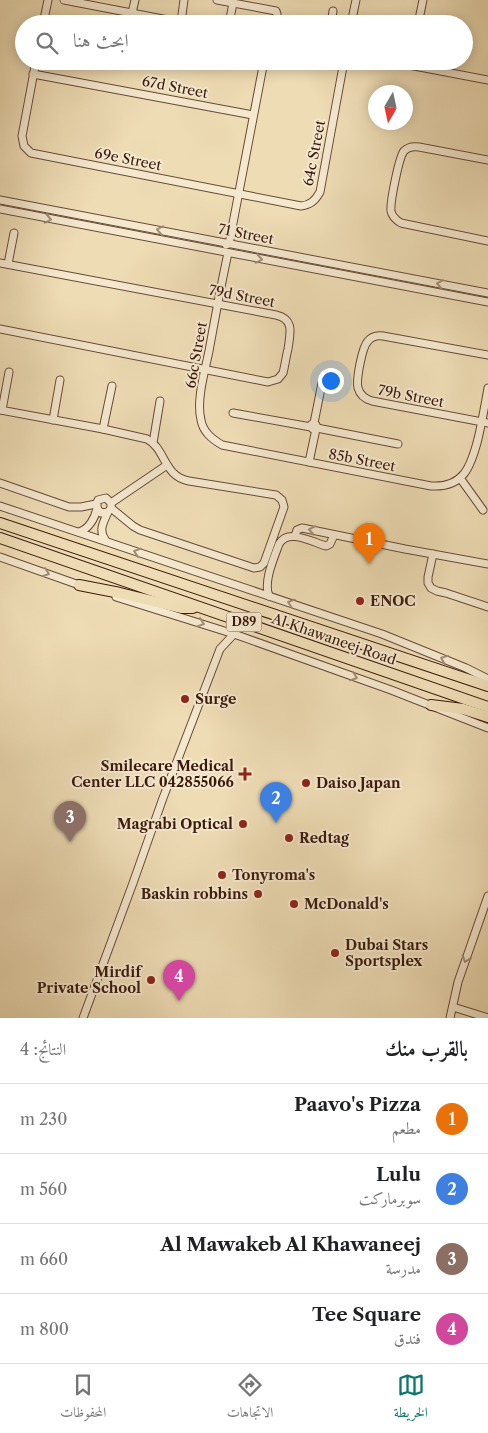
<!DOCTYPE html>
<html lang="ar">
<head>
<meta charset="utf-8">
<style>
  body { margin:0; font-family:"Libre Caslon Text",Amiri,serif; background:#f2f2f2; color:#202124; direction:rtl }
  .compass { position:absolute; left:368px; top:85px; width:45px; height:45px; border-radius:50%; background:#fff; box-shadow:0 2px 12px #0003; rotate:189deg }
  .you { position:absolute; left:330px; top:380px; width:18px; height:18px; margin:-12px; border:4px solid #fff; border-radius:50%; background:#1a73e8; box-shadow:0 0 0 8px #1a73e833 }
  .badge { display:grid; place-items:center; width:32px; height:32px; border-radius:50%; background:#0f766e; color:#fff; font-size:16px; font-weight:700 }
  .pin { position:absolute; translate:-50% -41px; filter:drop-shadow(0 1px 2px #0008) }
  .pin::after { content:''; position:absolute; top:26px; width:18px; height:15px; background:inherit; clip-path:polygon(0 0,100% 0,50% 100%) }
  .list { margin:0; padding:0; list-style:none }
  h2 { display:flex; justify-content:space-between; align-items:center; height:65px; margin:0; padding:0 20px; font-size:21px }
  h2 small { font-size:16px; font-weight:400; color:#757577 }
  .list li { display:grid; grid-template-columns:32px 1fr auto; gap:15px; align-items:center; box-sizing:border-box; height:70px; padding:0 20px; border-top:1px solid #e0e0e0 }
  .list b { display:block; font-size:19px; white-space:nowrap }
  .list p { margin:0; font-size:16px; white-space:nowrap; color:#757577 }
  .list em { font-size:16px; font-style:normal; color:#757577 }
  .icon { flex:none; width:28px; height:28px; fill:none; stroke:currentColor; stroke-width:2; stroke-linecap:round; stroke-linejoin:round }
  .map { position:relative; flex:none; width:488px; height:1018px; overflow:hidden; direction:ltr }
  .search { position:absolute; background:#fff; box-shadow:0 2px 12px #0003; left:15px; right:15px; top:15px; height:55px; display:flex; align-items:center; gap:12px; box-sizing:border-box; padding:0 18px; border-radius:28px; color:#757577; font-size:19px }
  .sheet { height:345px; background:#fff }
  nav { display:flex; justify-content:space-around; align-items:center; box-sizing:border-box; height:70px; border-top:1px solid #e0e0e0; background:#fff; font-size:14px; color:#757577 }
  nav a { display:grid; justify-items:center; gap:2px }
  nav .on { color:#0f766e }
  .map>svg:first-child { display:block }
  .lines { fill:none; stroke-linecap:round; stroke-linejoin:round }
  .minor-casing { stroke:#684a36; stroke-width:9 }
  .highway-casing { stroke:#3b1a0b; stroke-width:12 }
  .minor { stroke:#f4e8cf; stroke-width:7 }
  .highway { stroke:#eedcb5; stroke-width:10 }
  .oneway { stroke:#a18b77 }
  .poi-dot { fill:#8f2418; stroke:#f4e8cf; stroke-width:2 }
  .labels { text-anchor:middle; stroke-width:4; stroke-linejoin:round; paint-order:stroke }
  .shield { fill:#f4e8cf; stroke:#725846; stroke-width:1 }
  .shield-label { font-size:12px; font-weight:bold; fill:#3b1a0b }
  .street-label { font-size:14px; fill:#3b1a0b; stroke:#f4e8cf }
  .poi-label { font-size:14px; font-weight:bold; fill:#3b1a0b; stroke:#f4e8cf; text-anchor:start }
</style>
</head>
<body>
<div class="map">
<svg width="488" height="1018" viewBox="0 0 488 1018">
  <rect width="100%" height="100%" fill="#eedcb5"/>
  <filter id="stains"><feTurbulence type="fractalNoise" baseFrequency=".004" numOctaves="4"/><feColorMatrix values="0 0 0 0 .2 0 0 0 0 .09 0 0 0 0 .02 0 0 0 .5 -.17"/></filter>
  <radialGradient id="worn" r=".72"><stop offset=".6" stop-color="#630" stop-opacity="0"/><stop offset="1" stop-color="#630" stop-opacity=".3"/></radialGradient>
  <g class="lines">
    <defs>
      <g id="minor">
        <path d="M64 0 189 24"/>
        <path d="M217 0 276 11 277 14 276 24"/>
        <path d="M132 13 135 0"/>
        <path d="M181 22 184 0"/>
        <path d="M331 22 342 24"/>
        <path d="M43 24 48 0"/>
        <path d="M229 24 233 3"/>
        <path d="M331 24 333 11"/>
        <path d="M351 24 356 0"/>
        <path d="M418 24 423 0"/>
        <path d="M36 61 22 136 24 146 31 153 301 206C310 205 315 201 320 192L344 61"/>
        <path d="M388 61 488 80"/>
        <path d="M33 74 253 115"/>
        <path d="M488 160 419 147C413 146 408 147 404 151 399 157 390 202 391 211 392 217 396 220 401 223L488 241"/>
        <path d="M0 200 488 293"/>
        <path d="M0 209 488 302"/>
        <path d="M226 245 229 244 264 61"/>
        <path d="M228 253C221 285 215 318 209 351 205 371 196 400 201 420 203 432 212 439 222 445L431 486C464 488 471 466 478 439 482 422 485 405 488 388"/>
        <path d="M0 263 276 315C295 319 290 334 288 349 286 357 285 365 283 373L278 379 268 382 0 329"/>
        <path d="M8 264 14 233"/>
        <path d="M488 355 383 336C377 335 372 336 368 341 362 347 356 380 358 388 360 395 365 399 372 401L488 423"/>
        <path d="M0 410 103 429 147 439C166 449 163 476 189 481L276 495 282 500 284 507 264 563 260 567 254 568 140 530 133 526 111 508"/>
        <path d="M2 410 9 372"/>
        <path d="M233 413 311 427"/>
        <path d="M53 420 60 380"/>
        <path d="M314 423 316 425 317 428 313 429 310 426 312 424 314 423 322 383"/>
        <path d="M317 428 398 444"/>
        <path d="M103 429 112 386"/>
        <path d="M153 443 160 401"/>
        <path d="M309 462 316 429"/>
        <path d="M460 478 483 510"/>
        <path d="M0 483 69 507H81L96 504"/>
        <path d="M111 503 167 465"/>
        <path d="M0 506 382 634 466 668 488 679"/>
        <path d="M79 532C89 529 95 518 97 508 97 505 97 502 98 500L106 498 111 503V508L108 512 101 513 97 508"/>
        <path d="M295 536 297 530 302 528 405 549 488 564"/>
        <path d="M106 541C98 531 103 523 108 512"/>
        <path d="M433 554 428 577V583L431 588 437 591 446 593 488 607"/>
        <path d="M0 557 82 586"/>
        <path d="M269 596C263 582 274 558 279 544 288 528 312 542 326 546L330 544 334 535"/>
        <path d="M116 597 234 634 391 690 488 728"/>
        <path d="M453 1007 488 1018"/>
        <path d="M83 1018 133 883 163 798 220 649 234 634"/>
        <path d="M450 1018 458 982 488 896"/>
      </g>
      <g id="highway">
        <path d="M0 523 488 686"/>
        <path d="M0 538 488 707"/>
        <path d="M79 585 120 593 181 608H193"/>
        <path d="M431 705 463 709 488 717"/>
      </g>
    </defs>
    <use href="#minor" class="minor-casing"/>
    <use href="#highway" class="highway-casing"/>
    <use href="#minor" class="minor"/>
    <use href="#highway" class="highway"/>
  </g>
  <defs><path id="oneway-chevron" d="M-2-3.5L2.5 0L-2 3.5" fill="none" stroke-width="1.6" stroke-linecap="round" stroke-linejoin="round" transform="scale(1.25)"/></defs>
  <g class="oneway">
    <use href="#oneway-chevron" transform="translate(48 219) rotate(11)"/>
    <use href="#oneway-chevron" transform="translate(160 230) rotate(-169)"/>
    <use href="#oneway-chevron" transform="translate(259 259) rotate(11)"/>
    <use href="#oneway-chevron" transform="translate(440 284) rotate(-169)"/>
    <use href="#oneway-chevron" transform="translate(312 530) rotate(-169)"/>
    <use href="#oneway-chevron" transform="translate(137 552) rotate(-162)"/>
    <use href="#oneway-chevron" transform="translate(46 573) rotate(19)"/>
    <use href="#oneway-chevron" transform="translate(291 603) rotate(-161)"/>
    <use href="#oneway-chevron" transform="translate(201 623) rotate(18)"/>
    <use href="#oneway-chevron" transform="translate(444 659) rotate(-158)"/>
    <use href="#oneway-chevron" transform="translate(354 677) rotate(19)"/>
    <use href="#oneway-chevron" transform="translate(466 959) rotate(109)"/>
  </g>
  <g class="poi-dot">
    <circle cx="360" cy="601" r="5"/>
    <circle cx="185" cy="699" r="5"/>
    <path d="M242.5 766.5h5v5h5v5h-5v5h-5v-5h-5v-5h5z"/>
    <circle cx="306" cy="783" r="5"/>
    <circle cx="243" cy="824" r="5"/>
    <circle cx="289" cy="838" r="5"/>
    <circle cx="222" cy="875" r="5"/>
    <circle cx="258" cy="894" r="5"/>
    <circle cx="294" cy="904" r="5"/>
    <circle cx="335" cy="953" r="5"/>
    <circle cx="151" cy="980" r="5"/>
  </g>
  <g class="labels">
    <rect class="shield" x="226.5" y="612.5" width="35" height="19" rx="4"/>
    <g class="shield-label">
      <text x="244" y="626">D89</text>
    </g>
    <g class="street-label">
      <text transform="translate(175 87) rotate(11)" y="5">67d Street</text>
      <text transform="translate(314 153) rotate(-79)" y="5">64c Street</text>
      <text transform="translate(128 159) rotate(11)" y="5">69e Street</text>
      <text transform="translate(246 234) rotate(11)" y="5">71 Street</text>
      <text transform="translate(242 296) rotate(11)" y="5">79d Street</text>
      <text transform="translate(196 355) rotate(-80)" y="5">66c Street</text>
      <text transform="translate(411 396) rotate(11)" y="5">79b Street</text>
      <text transform="translate(362 460) rotate(11)" y="5">85b Street</text>
      <text transform="translate(334 639) rotate(19)" y="5">Al Khawaneej Road</text>
    </g>
    <g class="poi-label">
      <text x="370" y="606">ENOC</text>
      <text x="195" y="704">Surge</text>
      <text x="234" y="771" text-anchor="end">Smilecare Medical<tspan x="234" dy="16">Center LLC 042855066</tspan></text>
      <text x="316" y="788">Daiso Japan</text>
      <text x="233" y="829" text-anchor="end">Magrabi Optical</text>
      <text x="299" y="843">Redtag</text>
      <text x="232" y="880">Tonyroma's</text>
      <text x="248" y="899" text-anchor="end">Baskin robbins</text>
      <text x="304" y="909">McDonald's</text>
      <text x="345" y="950">Dubai Stars<tspan x="345" dy="16">Sportsplex</tspan></text>
      <text x="141" y="977" text-anchor="end">Mirdif<tspan x="141" dy="16">Private School</tspan></text>
    </g>
  </g>
  <rect width="100%" height="100%" filter="url(#stains)"/>
  <rect width="100%" height="100%" fill="url(#worn)"/>
</svg>
<svg class="compass" viewBox="-18 -18 36 36"><path d="M0-13l5 13h-10z" fill="#e53935"/><path d="M0 13l5-13h-10z" fill="#757577"/></svg>
<div class="you"></div>
<div class="pin badge" style="left:369px;top:564px;background:#e8710a">1</div>
<div class="pin badge" style="left:276px;top:823px;background:#3f7fe0">2</div>
<div class="pin badge" style="left:70px;top:842px;background:#8d6e63">3</div>
<div class="pin badge" style="left:179px;top:1001px;background:#d1479c">4</div>
<div class="search"><svg class="icon" aria-label="search" viewBox="0 0 24 24"><circle cx="10" cy="10" r="6"/><path d="M15 15l6 6"/></svg>ابحث هنا</div>
</div>
<section class="sheet">
<h2>بالقرب منك<small>النتائج: 4</small></h2>
<ul class="list">
<li><span class="badge" style="background:#e8710a">1</span><div><b>Paavo's Pizza</b><p>مطعم</p></div><em>230 m</em></li>
<li><span class="badge" style="background:#3f7fe0">2</span><div><b>Lulu</b><p>سوبرماركت</p></div><em>560 m</em></li>
<li><span class="badge" style="background:#8d6e63">3</span><div><b>Al Mawakeb Al Khawaneej</b><p>مدرسة</p></div><em>660 m</em></li>
<li><span class="badge" style="background:#d1479c">4</span><div><b>Tee Square</b><p>فندق</p></div><em>800 m</em></li>
</ul>
</section>
<nav>
<a class="on"><svg class="icon" aria-label="map" viewBox="0 0 24 24"><path d="M3 6l6-2 6 2 6-2v14l-6 2-6-2-6 2zM9 4v14M15 6v14"/></svg>الخريطة</a>
<a><svg class="icon" aria-label="directions" viewBox="0 0 24 24"><path d="M12 3l9 9-9 9-9-9zM9 14v-3h6M13 9l2 2-2 2"/></svg>الاتجاهات</a>
<a><svg class="icon" aria-label="saved" viewBox="0 0 24 24"><path d="M7 4h10v16l-5-4-5 4z"/></svg>المحفوظات</a>
</nav>
</body>
</html>
